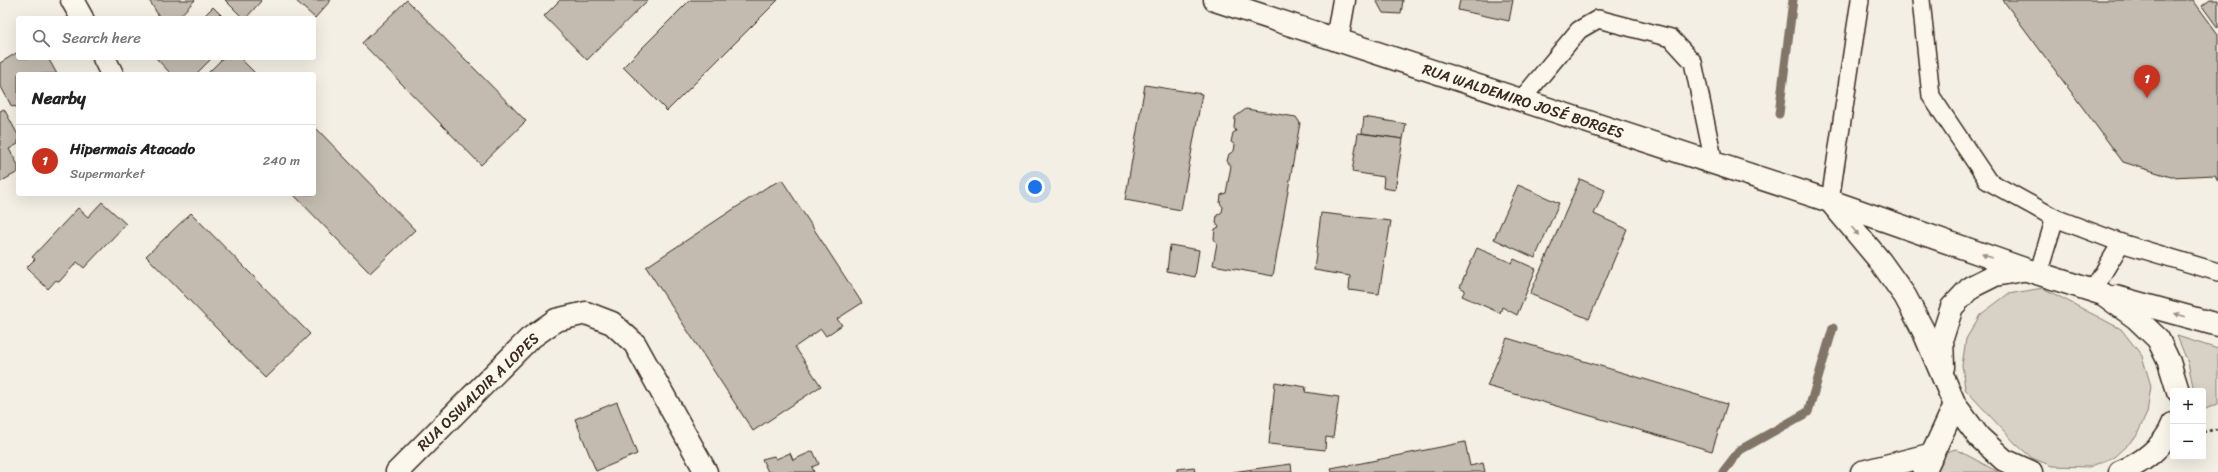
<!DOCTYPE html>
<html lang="en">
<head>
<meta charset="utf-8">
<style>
  body { margin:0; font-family:Sriracha,sans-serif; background:#f6f6f6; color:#222 }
  .controls { position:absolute; right:12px; bottom:12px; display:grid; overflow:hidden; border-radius:4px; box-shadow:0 4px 16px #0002 }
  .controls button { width:36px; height:36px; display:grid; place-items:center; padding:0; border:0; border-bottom:1px solid #e0e0e0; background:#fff; color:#222; font:20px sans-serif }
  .you { position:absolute; left:1035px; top:187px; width:14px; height:14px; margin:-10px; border:3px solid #fff; border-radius:50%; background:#1a73e8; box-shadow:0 0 0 6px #1a73e833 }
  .badge { display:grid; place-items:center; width:26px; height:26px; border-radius:50%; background:#c8321e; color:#fff; font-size:13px; font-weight:700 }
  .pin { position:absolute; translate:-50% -33px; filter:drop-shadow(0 1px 2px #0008) }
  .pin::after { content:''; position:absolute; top:21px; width:14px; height:12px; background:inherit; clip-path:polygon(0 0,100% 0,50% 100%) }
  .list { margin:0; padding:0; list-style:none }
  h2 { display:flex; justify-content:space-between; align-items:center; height:52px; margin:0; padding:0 16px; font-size:17px }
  h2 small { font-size:13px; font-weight:400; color:#767676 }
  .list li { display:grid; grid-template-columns:26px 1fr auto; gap:12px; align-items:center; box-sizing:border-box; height:72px; padding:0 16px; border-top:1px solid #e0e0e0 }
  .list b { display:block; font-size:15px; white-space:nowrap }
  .list p { margin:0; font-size:13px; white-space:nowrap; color:#767676 }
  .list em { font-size:13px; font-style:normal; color:#767676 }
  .icon { flex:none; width:22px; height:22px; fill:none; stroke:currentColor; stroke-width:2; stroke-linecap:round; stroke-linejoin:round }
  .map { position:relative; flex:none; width:2218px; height:472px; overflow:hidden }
  .search { position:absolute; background:#fff; box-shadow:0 4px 16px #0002; left:16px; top:16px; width:300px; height:44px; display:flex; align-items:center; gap:10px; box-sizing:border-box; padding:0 14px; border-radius:4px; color:#767676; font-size:15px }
  .panel { position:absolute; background:#fff; box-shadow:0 4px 16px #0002; left:16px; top:72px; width:300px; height:124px; border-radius:4px }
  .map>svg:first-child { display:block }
  .green { fill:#d8d1c6; stroke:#8a7e72 }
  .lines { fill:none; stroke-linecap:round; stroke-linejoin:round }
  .stream { stroke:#817468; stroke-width:9 }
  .building { fill:#c3bbb0; stroke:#3b2a1e }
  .service-casing { stroke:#3b2a1e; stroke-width:20 }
  .minor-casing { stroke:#3b2a1e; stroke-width:25 }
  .tertiary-casing { stroke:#3b2a1e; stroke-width:25 }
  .secondary-casing { stroke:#3b2a1e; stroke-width:25 }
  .primary-casing { stroke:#3b2a1e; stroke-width:25 }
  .path { stroke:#3b2a1e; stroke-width:2.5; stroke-dasharray:3 3; stroke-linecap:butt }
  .service { stroke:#fbf7ec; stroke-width:17 }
  .minor { stroke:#fbf7ec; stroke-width:22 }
  .tertiary { stroke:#fbf7ec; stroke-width:22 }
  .secondary { stroke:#fbf7ec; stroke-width:22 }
  .primary { stroke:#fbf7ec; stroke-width:22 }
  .oneway { fill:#9b9085 }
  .labels { text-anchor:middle; stroke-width:3.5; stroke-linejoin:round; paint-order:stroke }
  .street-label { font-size:15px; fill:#3b2a1e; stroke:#fbf7ec }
</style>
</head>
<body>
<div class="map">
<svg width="2218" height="472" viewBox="0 0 2218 472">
  <rect width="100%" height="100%" fill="#f3efe4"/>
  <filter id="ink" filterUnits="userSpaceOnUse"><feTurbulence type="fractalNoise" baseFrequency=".025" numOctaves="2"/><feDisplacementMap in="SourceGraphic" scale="8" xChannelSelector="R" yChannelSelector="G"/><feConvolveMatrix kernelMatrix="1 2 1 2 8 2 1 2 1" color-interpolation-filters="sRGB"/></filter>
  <g filter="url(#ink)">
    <g class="green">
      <path d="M2043 288 2121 329 2142 356 2151 386 2147 413 2136 437 2114 457 2089 467 2052 466 2032 458 2016 444 1965 389 1962 365 1966 339 1980 315 2008 294Z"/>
      <path d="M2177 336 2218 349V404L2203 410V391H2194L2188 363Z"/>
      <path d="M1956 449 1998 472H1931C1938 460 1942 452 1956 449Z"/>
    </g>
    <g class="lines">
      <g class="stream">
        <path d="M1779 114 1793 0"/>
        <path d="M1723 472 1740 450 1808 412 1833 328"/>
      </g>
    </g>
    <g class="building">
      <path d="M149 0H195L178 18H160Z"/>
      <path d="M225 0H260L261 1 246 18H243Z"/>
      <path d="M295 0H331L315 18Z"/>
      <path d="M407 0 526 121 481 165 362 43Z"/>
      <path d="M560 0H648L587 60 544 16Z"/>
      <path d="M690 0H778L667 111 623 67Z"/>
      <path d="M1376 0H1403L1401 14 1383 13Z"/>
      <path d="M1460 0H1513L1509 21 1458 10Z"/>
      <path d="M2003 0H2193L2218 34V181L2215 175 2171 177 2123 162Z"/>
      <path d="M2210 0H2218V28L2202 6Z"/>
      <path d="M213 7 224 18H202Z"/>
      <path d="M18 52V58H48L57 74H18V110L15 106 12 107 0 85V63Z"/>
      <path d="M156 58H212L196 74H171Z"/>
      <path d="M223 58H240L256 74H207Z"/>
      <path d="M1145 85 1202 94 1181 210 1125 200Z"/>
      <path d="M4 109 18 135V144L9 149 18 165V172L0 182V111Z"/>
      <path d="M1246 109 1296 117 1300 123 1273 276 1213 265 1217 243 1214 239 1215 229 1219 227 1216 223 1217 215 1222 212 1223 207 1220 203 1221 195 1226 193 1231 166 1227 161 1229 154 1234 151 1235 145 1231 142 1233 133 1236 131 1234 128 1235 117Z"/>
      <path d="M1364 117 1406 124 1403 139 1362 133Z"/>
      <path d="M314 126 415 230 370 273 293 194H314Z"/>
      <path d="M1358 133 1403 139 1395 190 1383 188 1384 177 1352 172Z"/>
      <path d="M1580 179 1605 190 1594 214 1627 229 1589 319 1530 294Z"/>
      <path d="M782 180 862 303 837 319 842 325 826 336 821 329 795 347 821 386 753 431 646 267 767 187Z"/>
      <path d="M1518 185 1559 203 1535 258 1494 239Z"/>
      <path d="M102 202 126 224 84 268 77 262 59 282 56 280 48 289 26 268 35 259 32 257 78 208 88 217Z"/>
      <path d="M191 213 310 334 265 378 146 256Z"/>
      <path d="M1321 213 1391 221 1379 294 1349 290 1350 276 1314 270Z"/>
      <path d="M1170 245 1199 250 1195 277 1167 271Z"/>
      <path d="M1477 248 1512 263 1514 259 1536 269 1517 315 1502 307 1500 313 1462 296 1465 290 1460 287Z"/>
      <path d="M1507 338 1727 404 1712 451 1487 386Z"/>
      <path d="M1275 382 1306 387 1305 392 1339 397 1333 438 1326 437 1325 450 1269 444Z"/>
      <path d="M617 402 637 454 596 471 575 419Z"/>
      <path d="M1465 442 1470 466 1483 463 1485 472H1332L1331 468 1347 465V466Z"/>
      <path d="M813 451 819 464 812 467 814 472H768L762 459 774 456 776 459 790 453 793 460Z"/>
      <path d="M1291 464 1292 472H1232Z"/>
      <path d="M1194 467 1195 472H1177V469Z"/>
    </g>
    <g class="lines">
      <defs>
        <g id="service">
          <path d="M1921 0 1931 96 1988 181 2055 218 2121 243 2218 272"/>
          <path d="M1521 100 1579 30 1598 19 1671 38 1693 62 1714 163"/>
          <path d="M1830 201 1860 0"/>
          <path d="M2038 274 2055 218"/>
          <path d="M2093 290 2121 243"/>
        </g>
        <g id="minor">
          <path d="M72 0 82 18"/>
          <path d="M104 58 112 74"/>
          <path d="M397 472 529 339 556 320 586 313 612 323 635 344 706 472"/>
          <path d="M1862 472 1933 454"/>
        </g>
        <path id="tertiary" d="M1337 40 1344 0"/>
        <path id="secondary" d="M1924 472 1955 405"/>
        <g id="primary">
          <path d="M1215 0 1830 201 2024 269 2103 294 2136 318 2158 339 2169 362 2178 391"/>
          <path d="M1830 201 1880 261 1905 296 1923 330 1955 405 1979 437 2004 460 2031 472"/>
          <path d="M2116 297 2218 325"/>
          <path d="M1943 367 1942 338 1952 307 1971 287 1995 275 2022 270"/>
          <path d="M2120 472C2141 464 2165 446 2173 424"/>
        </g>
      </defs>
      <use href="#service" class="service-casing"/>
      <use href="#minor" class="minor-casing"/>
      <use href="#tertiary" class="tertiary-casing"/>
      <use href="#secondary" class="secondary-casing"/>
      <use href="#primary" class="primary-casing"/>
      <path class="path" d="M2203 432 2218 429"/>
      <use href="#service" class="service"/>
      <use href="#minor" class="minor"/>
      <use href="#tertiary" class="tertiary"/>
      <use href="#secondary" class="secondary"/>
      <use href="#primary" class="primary"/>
    </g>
    <defs><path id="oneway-solid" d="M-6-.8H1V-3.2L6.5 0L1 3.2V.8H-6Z"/></defs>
    <g class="oneway">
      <use href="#oneway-solid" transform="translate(1855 231) rotate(50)"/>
      <use href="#oneway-solid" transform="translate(1987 256) rotate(-160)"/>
      <use href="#oneway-solid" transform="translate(2180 315) rotate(-164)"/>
    </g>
  </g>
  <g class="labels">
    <g class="street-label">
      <text transform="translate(1523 101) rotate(18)" y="5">RUA WALDEMIRO JOSÉ BORGES</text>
      <text transform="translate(478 392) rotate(-44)" y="5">RUA OSWALDIR A LOPES</text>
    </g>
  </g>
</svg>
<div class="controls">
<button>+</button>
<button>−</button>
</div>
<div class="you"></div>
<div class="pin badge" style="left:2147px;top:98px">1</div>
<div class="search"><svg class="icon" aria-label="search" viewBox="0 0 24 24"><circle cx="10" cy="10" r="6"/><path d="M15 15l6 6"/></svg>Search here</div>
<section class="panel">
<h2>Nearby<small></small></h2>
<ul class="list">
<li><span class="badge">1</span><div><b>Hipermais Atacado</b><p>Supermarket</p></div><em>240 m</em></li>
</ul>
</section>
</div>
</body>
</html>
